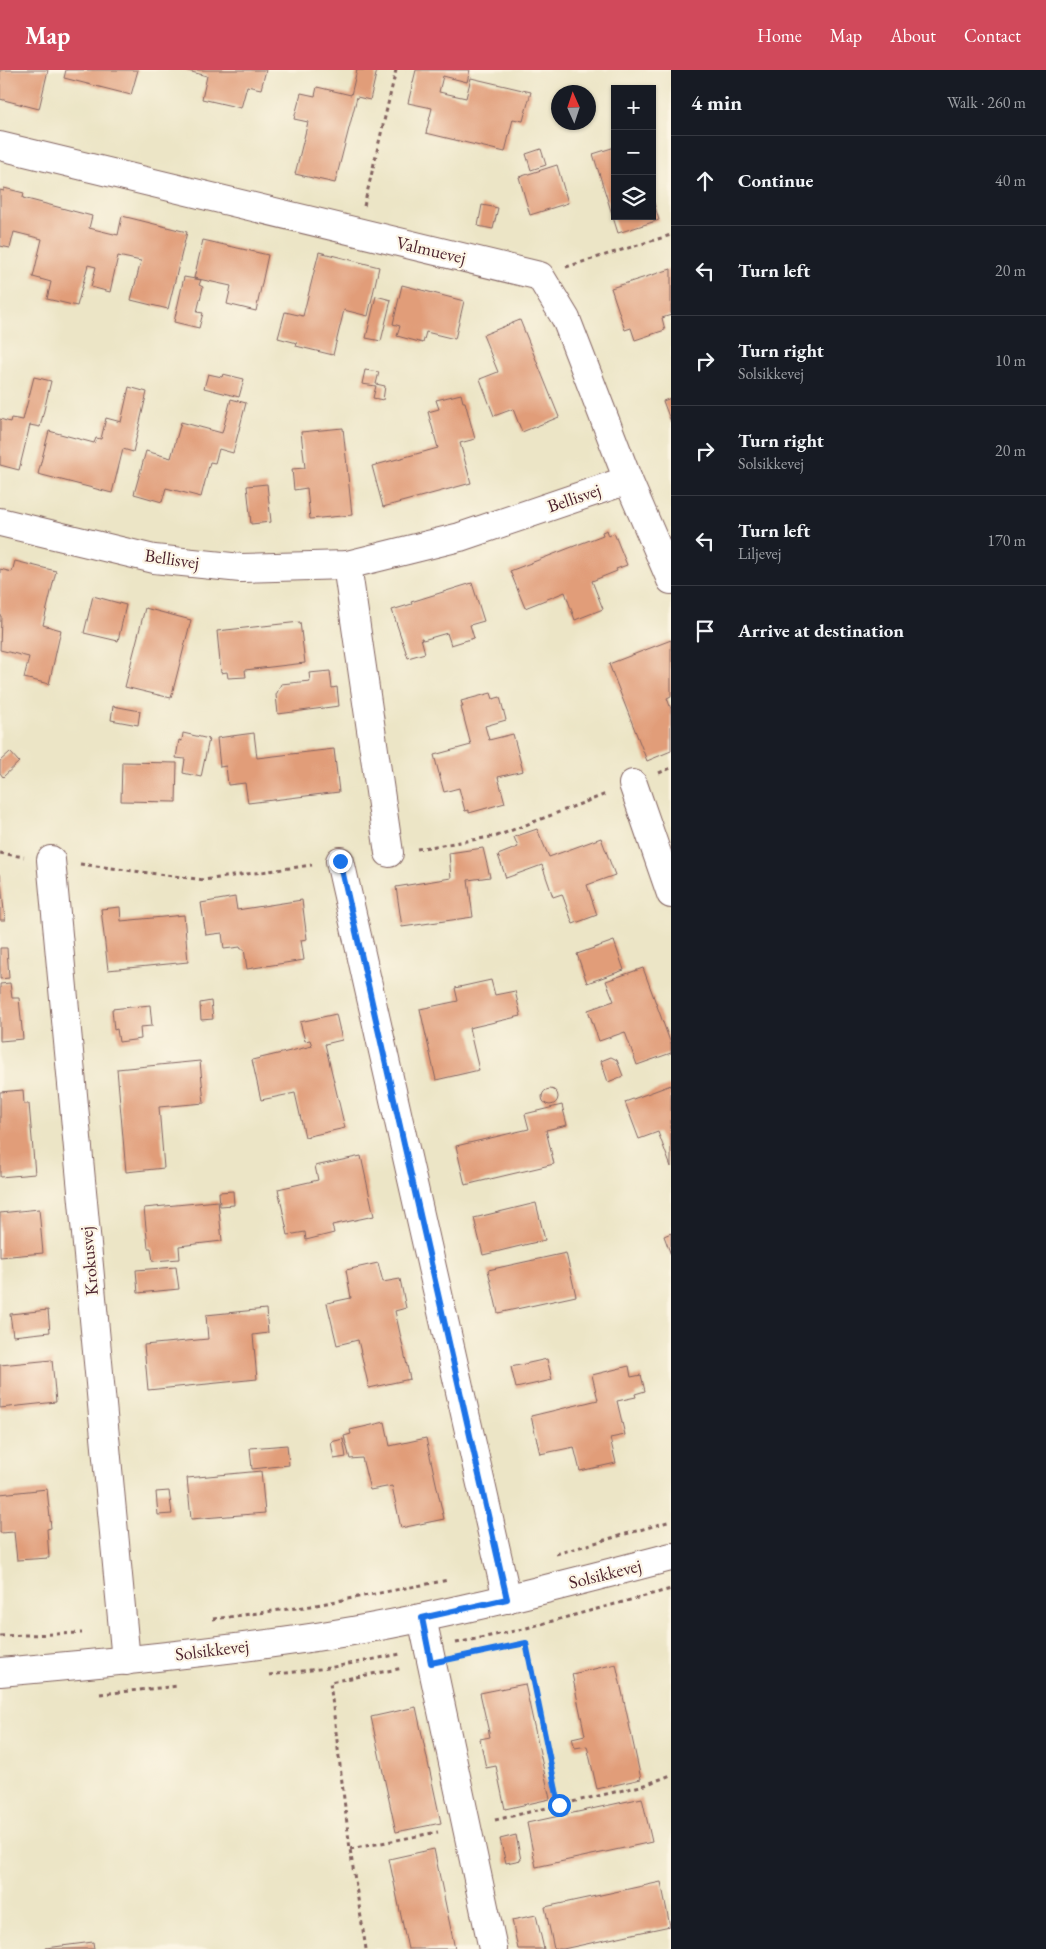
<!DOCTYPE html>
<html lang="en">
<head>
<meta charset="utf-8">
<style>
  body { margin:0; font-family:"EB Garamond",serif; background:#242831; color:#f1f3f6 }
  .controls { position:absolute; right:15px; top:15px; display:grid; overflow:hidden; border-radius:0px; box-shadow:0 1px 4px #0004 }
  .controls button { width:45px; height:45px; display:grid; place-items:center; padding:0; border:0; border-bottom:1px solid #363941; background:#171b24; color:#f1f3f6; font:25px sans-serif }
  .compass { position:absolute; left:551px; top:15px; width:45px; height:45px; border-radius:50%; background:#171b24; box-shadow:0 1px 4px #0004; rotate:357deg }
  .stop { position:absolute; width:15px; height:15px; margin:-11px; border:4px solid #1a73e8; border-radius:50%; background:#fff }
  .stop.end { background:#1a73e8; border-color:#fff; box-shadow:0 1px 5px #0008 }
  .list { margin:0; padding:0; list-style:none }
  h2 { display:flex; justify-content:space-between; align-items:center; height:65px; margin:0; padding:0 20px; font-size:21px }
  h2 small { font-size:16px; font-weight:400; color:#9ea1a6 }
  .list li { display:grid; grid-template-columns:32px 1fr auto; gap:15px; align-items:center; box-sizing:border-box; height:90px; padding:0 20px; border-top:1px solid #363941 }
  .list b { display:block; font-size:19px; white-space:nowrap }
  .list p { margin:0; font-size:16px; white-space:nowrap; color:#9ea1a6 }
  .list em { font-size:16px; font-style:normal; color:#9ea1a6 }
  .icon { flex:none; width:28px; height:28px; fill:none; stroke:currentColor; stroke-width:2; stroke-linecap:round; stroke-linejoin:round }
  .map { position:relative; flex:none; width:671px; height:1879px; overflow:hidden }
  header { display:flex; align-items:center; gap:30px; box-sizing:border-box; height:70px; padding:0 25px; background:#d1495b; color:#fff }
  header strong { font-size:24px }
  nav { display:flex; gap:28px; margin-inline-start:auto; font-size:18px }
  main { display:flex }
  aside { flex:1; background:#171b24 }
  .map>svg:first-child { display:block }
  .building { fill:#e19d79 }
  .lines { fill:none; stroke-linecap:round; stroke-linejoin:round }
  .street-casing { stroke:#836461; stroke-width:30 }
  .path { stroke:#836461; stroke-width:3; stroke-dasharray:4 4; stroke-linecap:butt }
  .street { stroke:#fff; stroke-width:28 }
  .route { stroke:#1a73e8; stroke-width:6 }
  .labels { text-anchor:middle; stroke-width:4.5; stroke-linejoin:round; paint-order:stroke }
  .street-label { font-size:18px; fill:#4a1f2b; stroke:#fcf5e5 }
</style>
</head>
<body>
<header>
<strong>Map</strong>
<nav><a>Home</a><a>Map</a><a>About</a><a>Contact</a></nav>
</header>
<main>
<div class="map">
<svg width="671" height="1879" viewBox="0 0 671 1879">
  <rect width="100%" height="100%" fill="#fcf5e5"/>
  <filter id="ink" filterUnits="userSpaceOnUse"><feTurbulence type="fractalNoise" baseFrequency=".02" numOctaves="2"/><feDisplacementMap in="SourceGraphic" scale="10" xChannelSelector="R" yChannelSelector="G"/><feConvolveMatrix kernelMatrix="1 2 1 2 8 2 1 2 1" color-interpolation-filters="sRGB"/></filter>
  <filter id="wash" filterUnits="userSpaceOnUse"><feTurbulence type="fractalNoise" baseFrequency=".0096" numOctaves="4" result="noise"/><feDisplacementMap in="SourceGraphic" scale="20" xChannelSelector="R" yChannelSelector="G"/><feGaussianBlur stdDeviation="1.12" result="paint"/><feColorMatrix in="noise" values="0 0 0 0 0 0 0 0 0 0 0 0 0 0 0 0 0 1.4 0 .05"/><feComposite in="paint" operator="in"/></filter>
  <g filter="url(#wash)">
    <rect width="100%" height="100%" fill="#ece5c6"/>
    <g id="blocks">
      <g class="building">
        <path d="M0 0H48L39 39 0 29Z"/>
        <path d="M66 0H138L131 25 64 8Z"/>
        <path d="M184 0H266L261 19 247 16 241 38 202 29 207 6Z"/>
        <path d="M357 0H377L370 30 357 27 335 113 295 104 308 52 294 49 301 23 315 26 317 17 351 25Z"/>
        <path d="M416 0H470L467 12 443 6 439 22 466 28 471 8 531 22 523 51 513 49 505 82 426 63 432 38 408 33Z"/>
        <path d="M615 77V146H652L653 130 659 150 618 163 593 84Z"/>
        <path d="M541 79 546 95 531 100 526 84Z"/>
        <path d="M557 95 568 133 530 145 519 107Z"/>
        <path d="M4 118 24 123 23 128 92 146 89 158 118 165 122 146 187 162 168 239 131 230 141 191 118 186 110 222 91 217 96 197 88 195 77 236 47 229 51 212 33 207 42 169 14 162 10 178 0 176V120L4 121Z"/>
        <path d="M482 135 498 138 493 159 478 156Z"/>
        <path d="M203 170 268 185 256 241 227 234 231 216 194 208Z"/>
        <path d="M319 182 379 197 368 246 344 240 333 285 296 276 297 273 278 268 285 242 303 246Z"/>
        <path d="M671 199V245L662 248 665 260 635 270 631 258 625 260 611 218Z"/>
        <path d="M184 207 201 210 199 215 203 217 197 242 203 243 199 258 174 252Z"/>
        <path d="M402 215 464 231 455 269 426 262 423 273 397 266 400 256 393 254Z"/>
        <path d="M376 226 391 230 381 271 366 268Z"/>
        <path d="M520 250 559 347 522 362 513 339 494 346 480 309 498 302 483 265Z"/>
        <path d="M365 300 379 302 376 314 385 316 383 330 373 328 376 316 362 314Z"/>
        <path d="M208 304 222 307 223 304 244 309 239 327 204 318Z"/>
        <path d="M34 307 51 311 40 357 30 355 19 400 0 395V349L10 352 11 348 23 350Z"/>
        <path d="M129 317 147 322 133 382 123 379 112 423 38 404 49 361 94 373 96 368 101 369 106 348 121 352Z"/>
        <path d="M461 324 463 332H465L475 369 460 373 471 413 383 437 372 396 438 378 428 342 439 339 436 330Z"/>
        <path d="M671 328V352L663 331Z"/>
        <path d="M231 329 246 333 233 383 219 379 215 393 210 392 201 427 166 418 162 432 134 424 146 381 171 388 181 352 222 363Z"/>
        <path d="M343 358 352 445 310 449 307 418 294 420 292 399 305 398 301 362Z"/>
        <path d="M267 414 271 452 251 454 247 416Z"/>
        <path d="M607 460 609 466 614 463 627 495 616 499 617 501 592 511 603 539 575 550 565 522 525 538 510 501 603 465 602 462Z"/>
        <path d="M15 491 56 501 43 555 61 560 49 614 24 608 29 587 0 580 1 546H0V499L12 502Z"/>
        <path d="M472 513 484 551 470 555 474 568 451 575 447 563 423 570 422 568H421L425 583 408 588 392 540 412 534 411 532Z"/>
        <path d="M93 526 126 535 118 571 84 563Z"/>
        <path d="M145 538 191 550 171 628 125 617Z"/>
        <path d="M300 552 305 593 245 600 246 607 228 608 227 602 221 603 217 561Z"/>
        <path d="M671 570V626L667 628 671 639V681L647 691 609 594Z"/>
        <path d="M330 601 332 618 337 617 339 636 278 644 276 625 281 614 310 611 309 603Z"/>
        <path d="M491 623 493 629 500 627 506 650 485 656 489 670 513 664 523 701 498 707 505 733 469 743V740L465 741 459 718 444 722 434 685 471 675 461 637H463L461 631Z"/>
        <path d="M113 636 140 641 138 655 111 650Z"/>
        <path d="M183 663 209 669 201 707 183 703 185 689 176 688 179 670 182 671Z"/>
        <path d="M254 663 257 688 334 679 339 722 248 733 245 713 228 715 226 696 220 697 217 668Z"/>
        <path d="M10 682 19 692 3 707 0 703V691Z"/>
        <path d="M122 692 177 693 176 732 121 731Z"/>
        <path d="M537 759 549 787 601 768 615 805 587 815 597 845 573 854 562 824 553 827 542 795 506 808 498 785 518 777 514 767Z"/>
        <path d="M483 778 490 807 468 810 473 847 402 857 396 817 451 808 449 783Z"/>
        <path d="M0 804 5 850H0Z"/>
        <path d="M235 827 237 840 302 830 307 869 301 870 304 890 247 899 244 879H241L240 877 224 879 222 863 206 865 201 833Z"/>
        <path d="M120 837 121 851 184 845 188 892 108 900 101 839Z"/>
        <path d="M614 871 624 900 587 913 577 884Z"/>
        <path d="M0 878H7L9 908 0 909Z"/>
        <path d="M643 898 671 974V983L637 995 625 962 599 971 588 940 614 931 606 911Z"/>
        <path d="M491 910 495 925 515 921 521 946 469 958 479 1000 436 1010 420 939 458 931 455 918Z"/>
        <path d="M10 913 12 928H19L23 969 0 971V914Z"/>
        <path d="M211 931 213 949 201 950 200 933Z"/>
        <path d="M150 935 152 956 140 957 141 969 119 972 117 959 114 960 112 939Z"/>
        <path d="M336 944 342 970 325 974 345 1058 305 1067 295 1023 261 1030 252 990 312 976 310 970 305 971 300 952Z"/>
        <path d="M611 987 617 990 623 1006 608 1012 601 991Z"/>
        <path d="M200 991 204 1033 159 1037 164 1098 126 1102 117 999Z"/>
        <path d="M671 1015V1097L658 1062 639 1069 625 1032Z"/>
        <circle cx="550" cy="1027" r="8"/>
        <path d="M23 1020 24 1034H29L35 1104 0 1107V1022Z"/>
        <path d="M562 1035 567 1055 546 1060 554 1094 465 1115 456 1076 529 1059 525 1044Z"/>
        <path d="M361 1086 374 1146 332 1155 334 1163 306 1170 305 1162 288 1165 278 1119 318 1110 315 1096Z"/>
        <path d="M233 1121 234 1135 220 1136 219 1122Z"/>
        <path d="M218 1131 222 1171 179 1176 180 1189 153 1191 151 1178H148L144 1138Z"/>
        <path d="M536 1133 545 1170 483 1185 474 1148Z"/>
        <path d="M39 1139 43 1183 0 1187V1143Z"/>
        <path d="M671 1163V1185L664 1166Z"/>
        <path d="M566 1183 576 1226 498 1243 488 1200Z"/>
        <path d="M378 1193 383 1212 400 1209 406 1238 395 1241 410 1309 369 1318 358 1270 337 1275 327 1233 351 1228 346 1200Z"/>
        <path d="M176 1197 179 1219 138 1223 136 1200Z"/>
        <path d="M266 1239 268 1263 253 1265 257 1309 148 1320 144 1275 208 1269 206 1245Z"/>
        <path d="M48 1240 50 1262 13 1266 10 1244Z"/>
        <path d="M547 1289 552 1310 516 1318 511 1297Z"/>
        <path d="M52 1290 56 1332 0 1338V1295Z"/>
        <path d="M629 1296 631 1307 641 1305 645 1321 635 1324 636 1327 617 1331 625 1365 610 1368 616 1393 580 1401 574 1377 540 1384 531 1346 598 1330 592 1305Z"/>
        <path d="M385 1352 390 1376 426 1368 444 1449 401 1458 392 1416 370 1420 362 1388 350 1389 344 1366 351 1364 350 1360Z"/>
        <path d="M343 1369 346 1387 334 1389 331 1372Z"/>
        <path d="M287 1375 289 1395 252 1399 250 1378Z"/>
        <path d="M261 1401 265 1443 191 1449 187 1408Z"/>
        <path d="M47 1419 51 1458 47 1459 49 1488 17 1490 14 1462 0 1463V1424Z"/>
        <path d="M169 1421 172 1444 158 1445 156 1422Z"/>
        <path d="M616 1594 641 1709 597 1719 587 1676 575 1678 572 1668 585 1665 572 1604Z"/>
        <path d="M525 1614 550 1729 505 1739 496 1696 486 1698 480 1669 490 1667 480 1623Z"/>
        <path d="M416 1637 441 1753 396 1762 371 1647Z"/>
        <path d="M642 1728 652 1772 536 1797 527 1753Z"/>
        <path d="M516 1765 521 1790 506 1793 500 1769Z"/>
        <path d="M434 1779 455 1879H408L389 1789Z"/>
        <path d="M661 1812 670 1856 563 1879H554L545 1837Z"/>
        <path d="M536 1845 544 1879H518L512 1850Z"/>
        <path d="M93 1872 94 1879H46V1878Z"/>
      </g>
    </g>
  </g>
  <g filter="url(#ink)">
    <use href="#blocks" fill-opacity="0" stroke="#836461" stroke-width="1"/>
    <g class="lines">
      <defs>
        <g id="street">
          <path d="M0 76 540 206 566 249 628 410 671 510"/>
          <path d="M0 452 154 489 241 498 347 495 460 467 628 410"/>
          <path d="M347 495 389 783"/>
          <path d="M633 714 671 824"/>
          <path d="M51 790 126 1591"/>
          <path d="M340 791 507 1529"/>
          <path d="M422 1548 493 1879"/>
          <path d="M0 1602C106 1593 211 1583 316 1567 436 1549 554 1517 671 1487"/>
        </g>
      </defs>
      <use href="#street" class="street-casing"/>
      <g class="path">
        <path d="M364 136 396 0"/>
        <path d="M566 197 671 165"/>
        <path d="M659 703 671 698"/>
        <path d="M417 779 497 766 606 724"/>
        <path d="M0 783 24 787"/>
        <path d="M80 794 204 810 312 795"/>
        <path d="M556 1484 671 1451"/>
        <path d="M213 1549 311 1536 448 1510"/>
        <path d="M0 1566 82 1563"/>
        <path d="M456 1573 519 1560 671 1519"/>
        <path d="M459 1587 526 1573 559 1735"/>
        <path d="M269 1605 328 1598 401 1584"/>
        <path d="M100 1624 179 1616"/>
        <path d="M495 1750 645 1715 671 1705"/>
        <path d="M350 1779 438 1762"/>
        <path d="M366 1879 350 1779 330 1612 403 1598"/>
      </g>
      <use href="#street" class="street"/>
    </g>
  </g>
  <g class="lines" filter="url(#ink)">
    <path class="route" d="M340 791 507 1529 422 1548 431 1593 526 1573 559 1735"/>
  </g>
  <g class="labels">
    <g class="street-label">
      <text transform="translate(431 180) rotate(13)" y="6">Valmuevej</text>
      <text transform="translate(574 428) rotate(-19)" y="6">Bellisvej</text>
      <text transform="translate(172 489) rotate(8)" y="6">Bellisvej</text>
      <text transform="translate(89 1191) rotate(-95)" y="6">Krokusvej</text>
      <text transform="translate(605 1504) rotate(-14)" y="6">Solsikkevej</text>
      <text transform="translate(212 1580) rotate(-7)" y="6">Solsikkevej</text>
    </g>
  </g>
</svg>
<div class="controls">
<button>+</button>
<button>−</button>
<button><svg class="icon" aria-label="layers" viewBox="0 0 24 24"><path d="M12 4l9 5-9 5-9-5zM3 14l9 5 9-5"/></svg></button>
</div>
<svg class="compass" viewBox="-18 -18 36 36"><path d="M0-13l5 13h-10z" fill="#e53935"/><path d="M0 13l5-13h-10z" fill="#9ea1a6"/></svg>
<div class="stop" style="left:559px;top:1735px"></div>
<div class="stop end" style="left:340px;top:791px"></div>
</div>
<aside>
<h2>4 min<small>Walk · 260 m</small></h2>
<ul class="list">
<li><svg class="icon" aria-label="ahead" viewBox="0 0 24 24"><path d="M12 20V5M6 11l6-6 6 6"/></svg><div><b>Continue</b></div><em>40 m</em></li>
<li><svg class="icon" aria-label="left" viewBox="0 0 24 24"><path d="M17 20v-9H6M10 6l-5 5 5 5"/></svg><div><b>Turn left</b></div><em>20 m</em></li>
<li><svg class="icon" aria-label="right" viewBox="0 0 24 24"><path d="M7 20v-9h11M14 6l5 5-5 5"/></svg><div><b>Turn right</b><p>Solsikkevej</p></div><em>10 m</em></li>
<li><svg class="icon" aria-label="right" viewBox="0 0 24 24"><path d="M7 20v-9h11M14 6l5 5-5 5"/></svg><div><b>Turn right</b><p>Solsikkevej</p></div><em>20 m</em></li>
<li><svg class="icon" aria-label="left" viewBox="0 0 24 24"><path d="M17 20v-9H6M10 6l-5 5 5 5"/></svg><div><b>Turn left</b><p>Liljevej</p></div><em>170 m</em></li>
<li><svg class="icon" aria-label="arrive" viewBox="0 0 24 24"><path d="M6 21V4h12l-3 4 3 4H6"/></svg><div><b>Arrive at destination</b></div></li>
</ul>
</aside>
</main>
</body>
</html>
